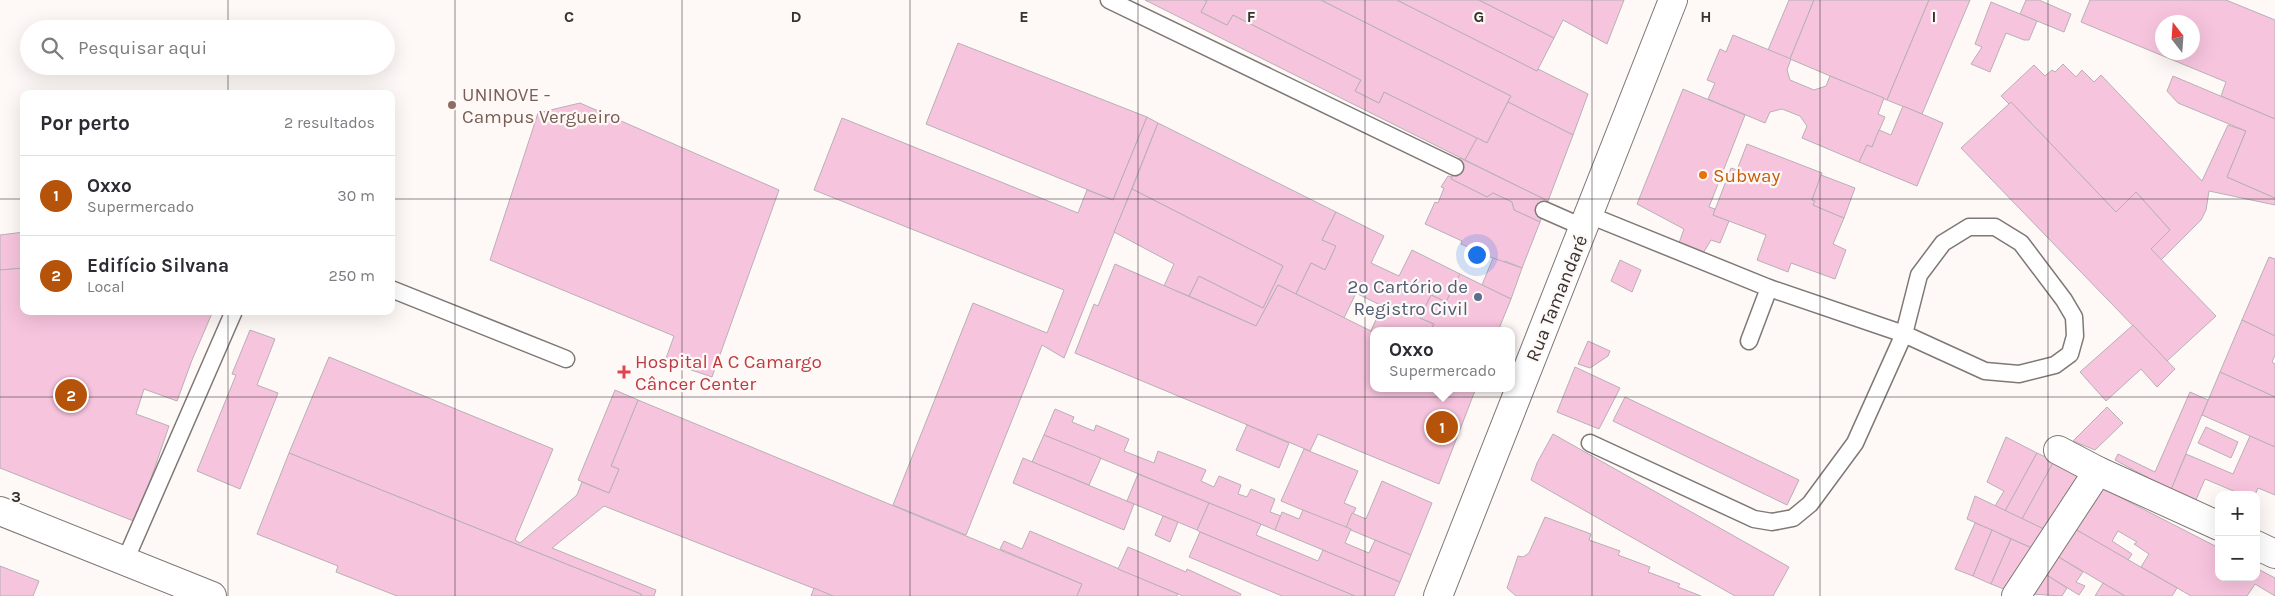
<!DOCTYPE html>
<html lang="pt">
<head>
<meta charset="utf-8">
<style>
  body { margin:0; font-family:Karla,sans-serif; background:#f2f2f3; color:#2b2b33 }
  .controls { position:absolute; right:15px; bottom:15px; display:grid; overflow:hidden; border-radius:10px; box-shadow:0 5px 20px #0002 }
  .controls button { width:45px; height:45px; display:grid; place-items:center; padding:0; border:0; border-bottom:1px solid #e1e1e2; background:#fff; color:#2b2b33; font:25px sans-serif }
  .compass { position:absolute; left:2155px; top:15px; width:45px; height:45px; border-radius:50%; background:#fff; box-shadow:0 5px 20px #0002; rotate:343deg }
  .you { position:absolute; left:1476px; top:254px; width:18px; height:18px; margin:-12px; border:4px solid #fff; border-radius:50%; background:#1a73e8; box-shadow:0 0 0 8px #1a73e833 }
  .badge { display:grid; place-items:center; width:32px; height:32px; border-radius:50%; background:#b45309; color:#fff; font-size:16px; font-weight:700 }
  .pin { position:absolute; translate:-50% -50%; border:2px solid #fff; box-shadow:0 1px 5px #0006 }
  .popup { position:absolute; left:1370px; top:327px; width:145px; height:65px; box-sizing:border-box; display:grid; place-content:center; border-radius:10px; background:#fff; filter:drop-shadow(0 1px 4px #0005); font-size:16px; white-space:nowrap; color:#7c7c81 }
  .popup b { font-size:19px; color:#2b2b33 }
  .popup::after { content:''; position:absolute; left:50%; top:100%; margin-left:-10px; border:10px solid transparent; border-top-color:#fff }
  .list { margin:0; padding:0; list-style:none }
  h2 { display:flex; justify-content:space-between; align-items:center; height:65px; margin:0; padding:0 20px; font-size:21px }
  h2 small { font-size:16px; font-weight:400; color:#7c7c81 }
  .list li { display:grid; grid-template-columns:32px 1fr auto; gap:15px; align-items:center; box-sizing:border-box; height:80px; padding:0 20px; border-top:1px solid #e1e1e2 }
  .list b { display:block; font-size:19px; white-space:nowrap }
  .list p { margin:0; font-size:16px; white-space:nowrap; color:#7c7c81 }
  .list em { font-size:16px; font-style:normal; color:#7c7c81 }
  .icon { flex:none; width:28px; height:28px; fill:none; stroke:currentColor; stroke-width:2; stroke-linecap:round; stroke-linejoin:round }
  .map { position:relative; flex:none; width:2275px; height:596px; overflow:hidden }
  .search { position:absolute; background:#fff; box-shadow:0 5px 20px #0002; left:20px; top:20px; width:375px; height:55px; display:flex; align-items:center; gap:12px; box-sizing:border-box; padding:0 18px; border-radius:28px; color:#7c7c81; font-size:19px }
  .panel { position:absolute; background:#fff; box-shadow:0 5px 20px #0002; left:20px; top:90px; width:375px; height:225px; border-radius:10px }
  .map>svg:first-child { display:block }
  .building { fill:#f7c4de; stroke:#b8b0b4; fill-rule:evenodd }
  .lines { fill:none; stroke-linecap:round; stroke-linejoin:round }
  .lane-casing { stroke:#7f7874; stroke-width:19 }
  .street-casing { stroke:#7f7874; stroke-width:30 }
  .secondary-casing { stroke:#7f7874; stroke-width:30 }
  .lane { stroke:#fff; stroke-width:16 }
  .street { stroke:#fff; stroke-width:28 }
  .secondary { stroke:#fff; stroke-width:28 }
  .grid { fill:none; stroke:#353230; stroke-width:1; stroke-opacity:0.55 }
  .education-dot { fill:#8d6e63; stroke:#fef9f7; stroke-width:2 }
  .food-dot { fill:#e8710a; stroke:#fef9f7; stroke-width:2 }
  .service-dot { fill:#5c6f8a; stroke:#fef9f7; stroke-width:2 }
  .health-dot { fill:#e0444e; stroke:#fef9f7; stroke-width:2 }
  .labels { text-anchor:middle; stroke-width:4.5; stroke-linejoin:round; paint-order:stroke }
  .education-label { font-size:19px; fill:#785e54; stroke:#fef9f7; text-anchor:start }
  .food-label { font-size:19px; fill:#c56008; stroke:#fef9f7; text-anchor:start }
  .service-label { font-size:19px; fill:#4e5e75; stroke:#fef9f7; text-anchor:end }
  .street-label { font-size:19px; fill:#353230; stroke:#fef9f7 }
  .health-label { font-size:19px; fill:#be3a42; stroke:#fef9f7; text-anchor:start }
  .grid-label { font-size:16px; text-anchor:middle; font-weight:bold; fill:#353230; stroke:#fef9f7; stroke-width:4.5; stroke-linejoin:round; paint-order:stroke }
</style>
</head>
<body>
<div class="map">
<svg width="2275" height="596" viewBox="0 0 2275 596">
  <rect width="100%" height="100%" fill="#fef9f7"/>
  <g class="building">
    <path d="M1145 0H1204L1207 1 1201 12 1227 25 1233 15 1361 80 1355 91 1379 103 1384 92 1477 138 1465 160Z"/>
    <path d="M1204 0H1321L1511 96 1487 143 1384 92 1379 103 1355 91 1361 80 1233 15 1227 25 1201 12 1207 1Z"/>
    <path d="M1321 0H1397L1537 71 1538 69 1588 94 1573 135 1508 102 1511 96Z"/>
    <path d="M1397 0H1479L1554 38 1537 71Z"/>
    <path d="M1479 0H1624L1607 44 1563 20 1554 38Z"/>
    <path d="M1789 0H1814L1790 59 1768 50Z"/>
    <path d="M1814 0H1929L1887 100 1790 59Z"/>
    <path d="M1929 0H1970L1922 114 1887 100Z"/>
    <path d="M2026 0H2039L2071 14 2064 32 2020 14Z"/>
    <path d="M2090 0H2226L2275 20V119L2221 96 2226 82 2081 22ZM2162 22H2192V52H2162Z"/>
    <path d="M1991 2 2037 21 2029 40H2024L2006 33 1990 72 1971 64 1982 47 1975 44Z"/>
    <path d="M1733 35 1791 59 1787 70 1790 80 1814 90 1826 86 1830 76 1884 98 1878 114 1885 117 1872 147 1867 145 1859 162 1802 138 1807 126 1800 116 1782 109 1770 112 1765 123 1708 99 1715 83 1707 80 1720 49 1726 52Z"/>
    <path d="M958 43 1147 117 1113 200 926 124Z"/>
    <path d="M2063 64 2076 77 2082 70 2094 82 2101 75 2202 181 2228 125 2246 131 2227 177 2275 198V205L2209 191 2206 210 2201 220 2161 260 2151 249 2170 230 2136 192 2116 212 2011 102 2009 104 2001 96 2034 65 2045 76 2052 70 2055 72Z"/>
    <path d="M2173 76 2275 119V198L2227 177 2246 131 2178 103 2167 91Z"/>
    <path d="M1683 89 1745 115 1709 207 1715 209 1713 215 1729 221 1720 243 1711 240 1702 255 1679 243 1684 229 1637 204Z"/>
    <path d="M1508 102 1573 135 1548 201 1465 160 1477 138 1487 143Z"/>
    <path d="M2011 102 2116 212 2136 192 2170 230 2151 249 2216 316 2167 361 1961 148Z"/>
    <path d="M580 103 779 190 712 377 665 361 674 336 490 260 538 113Z"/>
    <path d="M1903 106 1943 123 1917 186 1859 162 1867 145 1872 147 1879 130 1891 135Z"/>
    <path d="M1147 117 1158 123 1064 358 1042 345 966 535 893 505 973 303 1047 333 1064 290 814 190 842 118 1078 213 1087 190 1113 200Z"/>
    <path d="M1158 123 1336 212 1322 240 1336 246 1325 270 1311 263 1296 294 1278 285 1256 326 1189 296 1199 276 1263 308 1283 266 1132 189Z"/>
    <path d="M1747 144 1822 173 1812 200 1815 201 1813 205 1844 218 1833 244 1846 250 1835 279 1791 263 1788 272 1757 260 1766 235 1713 215 1731 168 1737 170Z"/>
    <path d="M1460 158 1548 201 1540 222 1514 210 1512 202 1493 193 1487 197 1451 179Z"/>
    <path d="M1821 175 1855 188 1844 218 1813 205 1815 201 1812 200Z"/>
    <path d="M1448 176 1452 177 1451 179 1487 197 1493 193 1512 202 1514 210 1540 222 1522 268 1505 261 1504 263 1461 244 1462 241 1425 224 1435 202 1438 203 1444 188 1441 187Z"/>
    <path d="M1132 189 1283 266 1263 308 1199 276 1189 296 1164 286 1174 264 1114 232Z"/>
    <path d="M1336 212 1384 236 1371 263 1399 276 1412 250 1460 274 1446 302 1431 295 1420 318 1434 324 1430 331H1371L1382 306 1356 293 1344 318 1296 294 1311 263 1325 270 1336 246 1322 240Z"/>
    <path d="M24 232V268L0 270V235Z"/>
    <path d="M2269 257 2275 259V336L2242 320Z"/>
    <path d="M1493 258 1522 268 1511 299 1482 285Z"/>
    <path d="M1620 260 1641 270 1632 292 1611 281Z"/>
    <path d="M1115 264 1256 326 1278 285 1296 294 1373 332V388H1476L1439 484 1318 434 1310 451 1075 353 1094 304 1098 306Z"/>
    <path d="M24 268V311H213L192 360 177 401 144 389 136 414 169 426 136 522 0 468V270Z"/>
    <path d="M1460 274 1511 299 1498 331H1430L1434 324 1420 318 1431 295 1446 302Z"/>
    <path d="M2242 320 2275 336V355L2272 362 2275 364V397L2220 372Z"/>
    <path d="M2133 325 2175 369 2157 387 2141 369 2106 401 2080 372Z"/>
    <path d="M250 330 275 339 257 385 278 393 240 489 197 471 236 375 232 374Z"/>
    <path d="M1588 341 1610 351 1608 356 1590 368 1578 364Z"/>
    <path d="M329 357 553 449 515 540 520 543 577 495 582 482 609 493 619 469 611 466 638 400 1082 584 1077 596H833L604 506 552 548 656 590 654 596H641V594L289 453Z"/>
    <path d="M1575 367 1620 388 1599 429 1557 412Z"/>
    <path d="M2220 372 2275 397V447L2202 415Z"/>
    <path d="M615 390 638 400 611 466 619 469 609 493 578 480Z"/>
    <path d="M2190 392 2208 400 2171 490 2115 460 2118 454 2155 472Z"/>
    <path d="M1625 397 1799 480 1787 505 1613 421Z"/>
    <path d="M2107 407 2123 423 2095 450 2073 441Z"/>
    <path d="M1055 409 1074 417 1072 422 1094 431 1096 425 1129 439 1124 451 1154 463 1158 451 1206 470 1201 481 1214 487 1219 476 1241 485 1238 494 1247 497 1251 489 1275 499 1270 512 1281 516 1275 530 1044 435Z"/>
    <path d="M1247 425 1289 443 1279 468 1236 450Z"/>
    <path d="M2206 427 2238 442 2231 458 2198 443Z"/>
    <path d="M1553 434 1789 567 1773 596H1735L1531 480 1537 463Z"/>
    <path d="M1044 435 1101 458 1089 485 1032 462Z"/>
    <path d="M2250 436 2275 447V495L2258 488 2255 495H2243L2205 479 2192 509 2171 490 2186 454 2233 474Z"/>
    <path d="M2006 437 2037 453 2005 511 1995 506 2004 491 1987 482Z"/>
    <path d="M1304 449 1358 471 1344 503 1356 508 1346 528 1281 501Z"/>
    <path d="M289 453 641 594V596H397L336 572 338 566 257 534Z"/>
    <path d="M2037 453 2054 461 2022 519 2005 511Z"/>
    <path d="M1023 458 1134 504 1124 530 1013 483Z"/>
    <path d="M2054 461 2083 476 2046 530 2022 519Z"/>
    <path d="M1138 474 1209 503 1197 530 1127 501Z"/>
    <path d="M1382 481 1432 503 1411 555 1346 528 1352 513 1366 519Z"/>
    <path d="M2102 488 2219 548V577H2256V568L2275 578V596L2255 584 2247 596H2191L2141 567 2149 554 2134 544 2137 542 2118 531 2112 541 2132 554 2128 560 2075 529Z"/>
    <path d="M1975 496 2046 530 2034 549 1967 519Z"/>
    <path d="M1209 503 1261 524 1256 535 1318 561 1323 550 1400 582 1394 596H1355L1200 532 1197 530Z"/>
    <path d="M1303 510 1351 529 1345 543 1369 553 1375 540 1411 555 1400 582 1275 530 1282 512 1299 519Z"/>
    <path d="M1163 516 1178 522 1170 542 1155 535Z"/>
    <path d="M1545 517 1591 534 1589 540 1620 551 1618 555 1650 567 1648 572 1680 584 1678 587 1701 596H1516L1507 588 1518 556 1523 557 1529 553Z"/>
    <path d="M1975 523 1992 530 1973 576 1955 569Z"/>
    <path d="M2075 529 2177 588 2172 596H2125L2057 556Z"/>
    <path d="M1992 530 2011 539 1991 584 1973 576Z"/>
    <path d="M1030 531 1178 594 1177 596H1077L1082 584 1000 549 1004 541 1022 549Z"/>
    <path d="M1200 532 1355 596H1282L1189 557Z"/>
    <path d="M2011 539 2034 549 2006 590 1991 584Z"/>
    <path d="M1128 547 1186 572 1187 569 1241 594 1240 596H1183L1118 569Z"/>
    <path d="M2057 556 2083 572 2076 582 2085 586 2079 595 2045 574Z"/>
    <path d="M0 566 39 581 33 596H0Z"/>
    <path d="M2045 574 2067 588 2062 596 2031 594Z"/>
    <path d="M2103 583 2125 596H2095Z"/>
    <path d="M814 588 833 596H811Z"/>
  </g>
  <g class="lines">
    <defs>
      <g id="lane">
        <path d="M1109 0 1455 167"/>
        <path d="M1544 210 1585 228"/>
        <path d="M1589 215 1769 288 1904 334 1985 371 2019 374 2055 365 2070 354 2075 336 2074 317 2064 300 2021 243 1995 227H1969L1943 243 1919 275 1904 334 1855 443 1810 504 1793 518 1772 522 1754 519 1590 443"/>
        <path d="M391 289 566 359"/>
        <path d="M1749 341 1769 288"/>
        <path d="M125 561 234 311"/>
      </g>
      <g id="street">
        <path d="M2058 450 2098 471 2219 526"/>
        <path d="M0 511 212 596"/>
        <path d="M2256 545 2275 554"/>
        <path d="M2016 596 2098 471"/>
      </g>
      <path id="secondary" d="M1438 596 1673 0"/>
    </defs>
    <use href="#lane" class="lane-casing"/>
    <use href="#street" class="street-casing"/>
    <use href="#secondary" class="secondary-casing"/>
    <use href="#lane" class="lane"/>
    <use href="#street" class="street"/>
    <use href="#secondary" class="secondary"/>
  </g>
  <path class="grid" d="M228 0V29M455 0V596M682 0V596M910 0V596M1138 0V596M1365 0V596M1592 0V596M1820 0V596M2048 0V596M228 66V94M0 199H24M391 199H2275M228 311V596M0 397H2275"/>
  <circle class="education-dot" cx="452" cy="105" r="5"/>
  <circle class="food-dot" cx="1703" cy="175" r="5"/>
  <circle class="service-dot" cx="1478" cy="297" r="5"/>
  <path class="health-dot" d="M621.5 364.5h5v5h5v5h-5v5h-5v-5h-5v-5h5z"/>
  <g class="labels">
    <g class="education-label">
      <text x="462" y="101">UNINOVE -<tspan x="462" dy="22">Campus Vergueiro</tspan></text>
    </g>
    <g class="food-label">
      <text x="1713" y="182">Subway</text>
    </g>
    <g class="service-label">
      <text x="1468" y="293">2º Cartório de<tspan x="1468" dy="22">Registro Civil</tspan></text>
    </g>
    <g class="street-label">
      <text transform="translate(1556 298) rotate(-68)" y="7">Rua Tamandaré</text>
    </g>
    <g class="health-label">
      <text x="635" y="368">Hospital A C Camargo<tspan x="635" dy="22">Câncer Center</tspan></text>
    </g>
  </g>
  <g class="grid-label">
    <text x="569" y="22">C</text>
    <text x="796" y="22">D</text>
    <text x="1024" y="22">E</text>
    <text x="1251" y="22">F</text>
    <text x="1479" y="22">G</text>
    <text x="1706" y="22">H</text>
    <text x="1934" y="22">I</text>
    <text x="16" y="502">3</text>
  </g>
</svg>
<div class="controls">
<button>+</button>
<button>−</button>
</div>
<svg class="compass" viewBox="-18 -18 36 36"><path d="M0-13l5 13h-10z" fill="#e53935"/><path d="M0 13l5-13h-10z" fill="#7c7c81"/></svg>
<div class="you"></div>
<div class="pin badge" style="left:1442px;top:427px">1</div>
<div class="popup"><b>Oxxo</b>Supermercado</div>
<div class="pin badge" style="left:71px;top:395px">2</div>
<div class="search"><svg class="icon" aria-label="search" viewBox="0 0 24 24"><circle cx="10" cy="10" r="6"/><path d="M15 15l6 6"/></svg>Pesquisar aqui</div>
<section class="panel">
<h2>Por perto<small>2 resultados</small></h2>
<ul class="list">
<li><span class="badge">1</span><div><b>Oxxo</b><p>Supermercado</p></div><em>30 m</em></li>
<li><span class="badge">2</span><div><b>Edifício Silvana</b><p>Local</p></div><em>250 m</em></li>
</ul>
</section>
</div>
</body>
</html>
